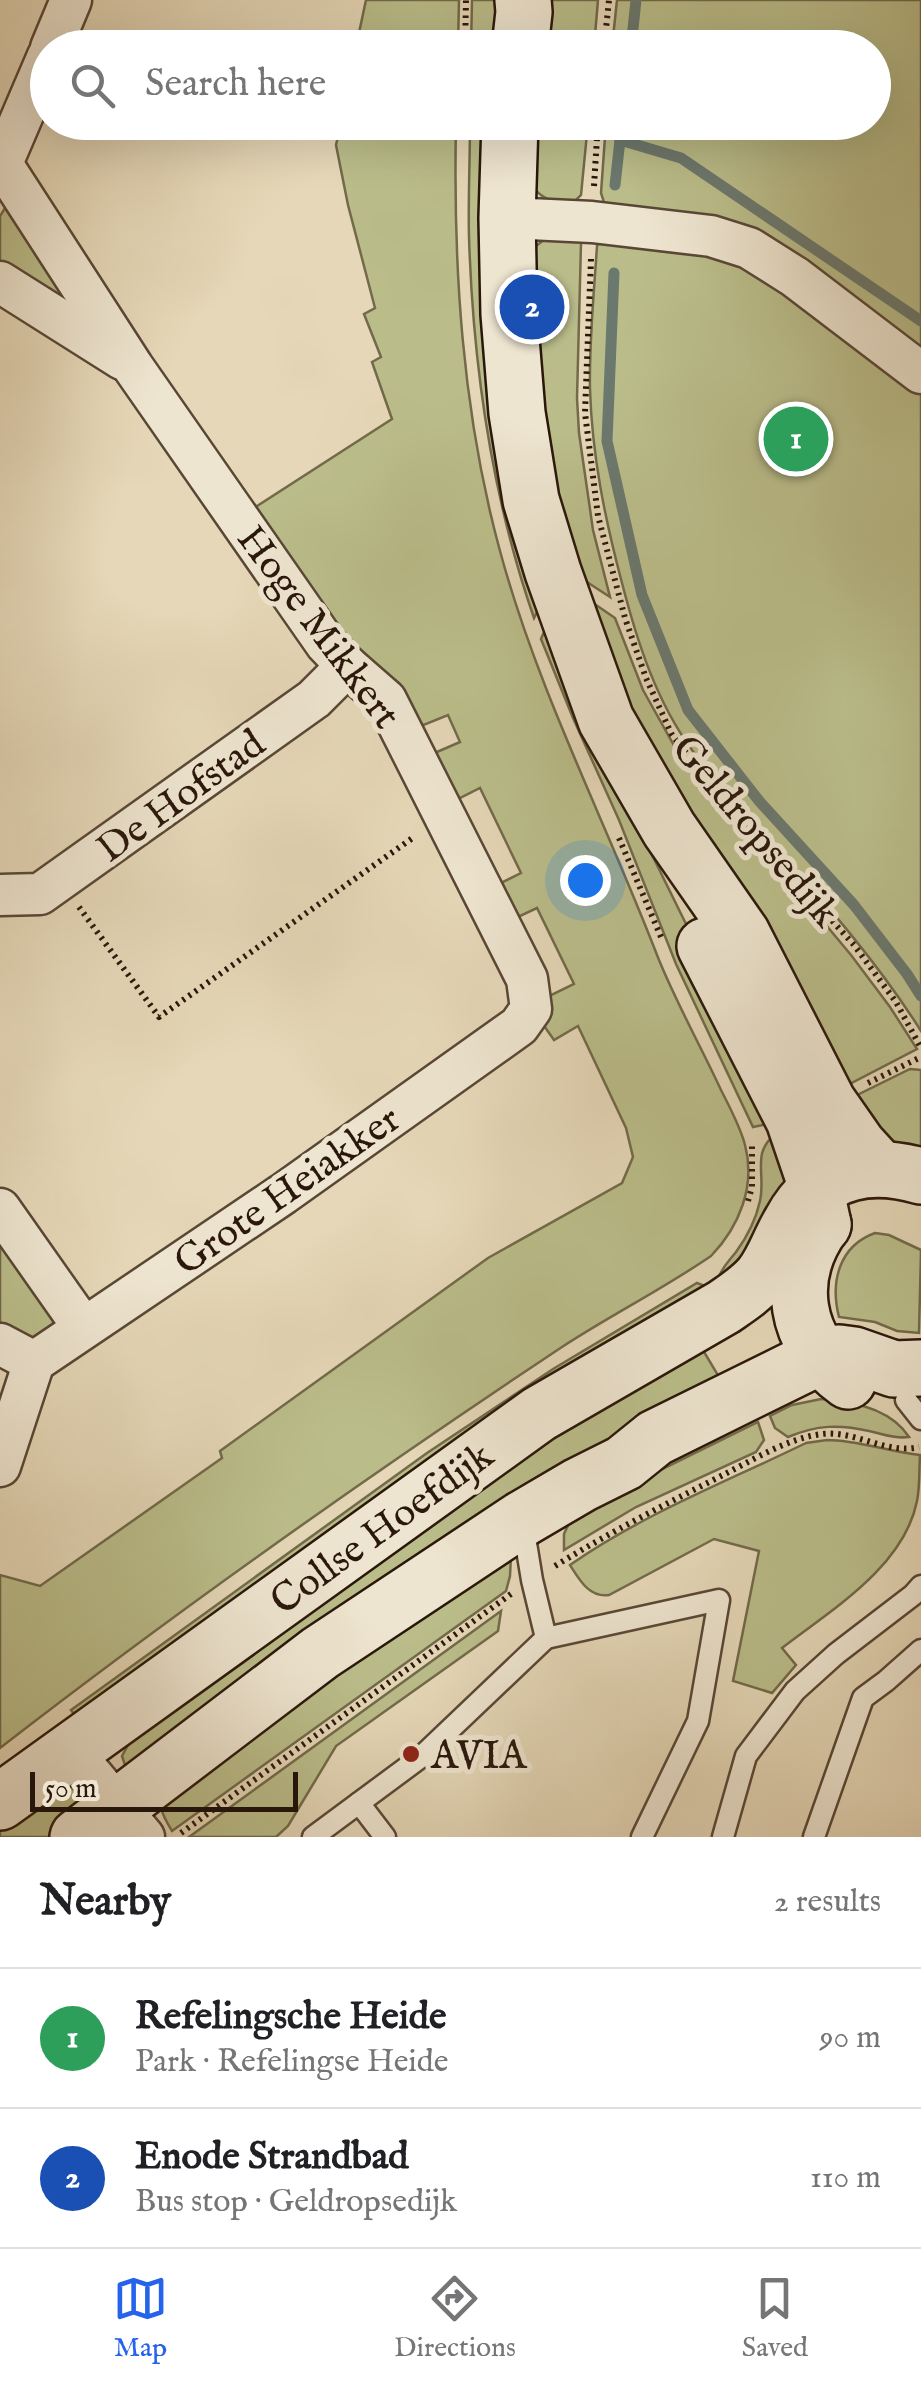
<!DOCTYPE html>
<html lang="en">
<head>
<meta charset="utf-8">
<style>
  body { margin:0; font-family:"IM FELL English",serif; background:#f6f6f6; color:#202124 }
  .scale { position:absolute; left:30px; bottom:25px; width:268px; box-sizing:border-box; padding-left:10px; border:5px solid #2a170b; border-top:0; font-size:28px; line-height:35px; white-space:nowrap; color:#2a170b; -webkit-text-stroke:8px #eee5d0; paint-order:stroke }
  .you { position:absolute; left:585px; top:880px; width:35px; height:35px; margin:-25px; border:8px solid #fff; border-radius:50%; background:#1a73e8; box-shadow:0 0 0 15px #1a73e833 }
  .badge { display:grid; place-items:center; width:65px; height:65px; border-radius:50%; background:#2563eb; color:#fff; font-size:32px; font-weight:700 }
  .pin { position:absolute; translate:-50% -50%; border:5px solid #fff; box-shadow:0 2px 10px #0006 }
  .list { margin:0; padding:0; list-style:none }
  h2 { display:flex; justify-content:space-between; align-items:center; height:130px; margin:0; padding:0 40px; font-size:42px }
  h2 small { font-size:32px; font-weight:400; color:#757577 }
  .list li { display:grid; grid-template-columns:65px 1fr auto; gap:30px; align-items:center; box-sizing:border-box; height:140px; padding:0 40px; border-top:2px solid #e0e0e0 }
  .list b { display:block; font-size:38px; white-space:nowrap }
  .list p { margin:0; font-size:32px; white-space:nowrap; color:#757577 }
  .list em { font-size:32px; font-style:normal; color:#757577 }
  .icon { flex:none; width:55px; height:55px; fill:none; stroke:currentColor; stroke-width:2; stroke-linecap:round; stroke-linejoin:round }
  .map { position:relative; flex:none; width:921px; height:1837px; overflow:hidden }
  .search { position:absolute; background:#fff; box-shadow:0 10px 40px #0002; left:30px; right:30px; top:30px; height:110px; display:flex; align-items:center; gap:25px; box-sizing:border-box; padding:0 35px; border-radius:55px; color:#757577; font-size:38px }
  .sheet { height:410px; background:#fff }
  nav { display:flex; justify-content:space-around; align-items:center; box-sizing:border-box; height:140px; border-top:2px solid #e0e0e0; background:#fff; font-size:28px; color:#757577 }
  nav a { display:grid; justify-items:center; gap:5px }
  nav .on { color:#2563eb }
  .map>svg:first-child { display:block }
  .green { fill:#babd8a; stroke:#726a4a; stroke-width:2.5 }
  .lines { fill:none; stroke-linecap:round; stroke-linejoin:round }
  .stream { stroke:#6b786e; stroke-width:11 }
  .lane-casing { stroke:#594736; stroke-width:25 }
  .street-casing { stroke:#594736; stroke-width:45 }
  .secondary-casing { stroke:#2a170b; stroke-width:60 }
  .path { stroke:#2a170b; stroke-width:6; stroke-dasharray:2.5 5; stroke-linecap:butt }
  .lane { stroke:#eee5d0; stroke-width:20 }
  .street { stroke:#eee5d0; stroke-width:40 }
  .secondary { stroke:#eee5d0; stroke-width:55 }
  .poi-dot { fill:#8f2418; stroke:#eee5d0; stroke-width:4 }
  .labels { text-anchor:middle; stroke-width:10; stroke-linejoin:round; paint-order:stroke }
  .street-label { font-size:40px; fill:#2a170b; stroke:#eee5d0 }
  .poi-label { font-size:40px; fill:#2a170b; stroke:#eee5d0; text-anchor:start }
</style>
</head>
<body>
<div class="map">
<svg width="921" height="1837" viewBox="0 0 921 1837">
  <rect width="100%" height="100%" fill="#e5d7b7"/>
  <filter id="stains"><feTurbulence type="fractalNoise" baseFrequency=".002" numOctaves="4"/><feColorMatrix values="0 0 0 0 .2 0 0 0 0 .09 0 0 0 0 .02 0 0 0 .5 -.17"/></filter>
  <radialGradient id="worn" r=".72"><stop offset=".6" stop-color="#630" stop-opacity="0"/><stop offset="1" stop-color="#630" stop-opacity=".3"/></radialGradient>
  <g class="green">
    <path d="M366 0H459L458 47H356Z"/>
    <path d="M472 0H505L498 47 471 48Z"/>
    <path d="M546 0H598L594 47 537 48Z"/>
    <path d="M617 0H921V1031C875 958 818 895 761 830 737 804 713 778 692 750 656 701 637 641 622 583 605 519 592 456 590 389 589 342 594 293 597 246 609 232 607 209 601 193L606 123 874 122V48L612 47Z"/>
    <path d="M341 123H456C453 266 462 412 500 551 538 692 607 824 659 960 677 1004 701 1047 721 1090 730 1108 740 1126 745 1145 756 1186 739 1227 711 1256 663 1289 611 1315 562 1347 371 1474 182 1607 0 1748V1575L40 1586 222 1458 220 1451 488 1258 622 1183 633 1157 626 1128 578 1026 554 1040 542 1023 543 999 574 984 537 908 507 922 491 888 521 873 480 788 450 803 430 755 460 742 448 715 416 728 353 651 251 510 392 419 372 362 381 357 364 314 375 308 348 205 336 145Z"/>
    <path d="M470 123H488L541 604 534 618C492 497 473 365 469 237 468 199 470 161 470 123Z"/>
    <path d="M527 123H588L581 195 572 204C518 202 527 163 527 123Z"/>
    <path d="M5 208 79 314 0 270V216Z"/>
    <path d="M549 236 580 239 581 243 577 398 579 433 593 530 610 597 573 573 550 491 528 256 536 246Z"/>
    <path d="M580 594 615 618 643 690 681 758 713 798 806 901 851 955 890 1007 917 1049 836 1091 658 772Z"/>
    <path d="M548 623 624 798 781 1117 768 1124 753 1127 676 964 619 820 573 718 541 639Z"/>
    <path d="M910 1069 921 1070V1160L899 1151 843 1102Z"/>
    <path d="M776 1134 789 1177 757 1255 718 1279C722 1267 729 1261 736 1252 747 1237 756 1219 760 1201 766 1174 751 1152 776 1134Z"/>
    <path d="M875 1233 889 1235 921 1250 919 1333 897 1331 875 1322 839 1317C830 1282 839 1246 875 1233Z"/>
    <path d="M0 1238 54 1315 52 1331 32 1342 0 1328Z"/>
    <path d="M697 1283 705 1286 712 1298 84 1728 71 1710 427 1453 553 1369Z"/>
    <path d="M694 1335 725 1387 136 1781 125 1765 122 1756 129 1743Z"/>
    <path d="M821 1399C853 1401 891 1409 909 1437 896 1439 883 1434 869 1431 839 1424 817 1425 788 1437L775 1428 770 1416 792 1405Z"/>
    <path d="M758 1422 764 1440 756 1452 636 1507 564 1550V1534L569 1523 596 1502Z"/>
    <path d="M827 1440C858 1440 889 1452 920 1455 919 1472 920 1486 917 1501 904 1567 831 1610 782 1648L796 1665 772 1693 733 1681 759 1551 714 1539 609 1595C589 1598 579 1579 570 1565 643 1514 726 1482 806 1443Z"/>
    <path d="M511 1556 510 1576 506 1591 172 1831C160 1811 158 1808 167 1786Z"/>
    <path d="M501 1611 498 1631 336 1746 288 1826 276 1837H189Z"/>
    <path d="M65 1785 73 1789 84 1801 61 1837H0V1814Z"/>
  </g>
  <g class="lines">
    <g class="stream">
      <path d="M631 48 636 0"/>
      <path d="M620 140 681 158 921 321"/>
      <path d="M615 185 622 122"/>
      <path d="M614 273 607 441 642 595 688 710 760 802 854 905 907 974 921 996"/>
    </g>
    <defs>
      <g id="lane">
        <path d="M906 1400 921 1419"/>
        <path d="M546 1638 719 1600 698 1721 642 1837"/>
        <path d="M359 1803 385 1837"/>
        <path d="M313 1837 421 1757 546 1638 532 1580 523 1525"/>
        <path d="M723 1837 746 1756 795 1691 836 1654 913 1595 921 1586"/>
        <path d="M814 1837 863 1698 886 1681 921 1650"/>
      </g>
      <g id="street">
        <path d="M51 48 71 0"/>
        <path d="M2 164 133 367 326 644 347 666 386 700 527 979 531 1009 519 1026 283 1194 34 1362"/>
        <path d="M0 168 48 56"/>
        <path d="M507 218 592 222 711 236 749 248 795 277 921 373"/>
        <path d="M0 282 122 359"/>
        <path d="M0 895 40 894 314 699 347 666"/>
        <path d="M0 1209 83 1327"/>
        <path d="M0 1344 34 1362"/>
        <path d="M0 1466 34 1362"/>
        <path d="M71 1750 144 1837"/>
      </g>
      <g id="secondary">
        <path d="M520 48 524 12 523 0"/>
        <path d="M510 122 507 218 509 314 517 413 531 500 553 572 606 720 669 829 742 934 828 1102 858 1145 879 1168"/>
        <path d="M705 946 794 1120 813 1176 823 1225"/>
        <path d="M823 1224C784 1278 794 1342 848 1381"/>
        <path d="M0 1802 539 1414 724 1307C737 1298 750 1290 761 1277 774 1261 780 1240 791 1222 819 1170 869 1161 921 1176"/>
        <path d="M78 1837 320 1653 522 1519 580 1485 624 1463 655 1438 821 1356 839 1353 854 1355 894 1369 921 1368"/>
      </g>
    </defs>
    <use href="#lane" class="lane-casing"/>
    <use href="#street" class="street-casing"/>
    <use href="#secondary" class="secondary-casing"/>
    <g class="path">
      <path d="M465 48 466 0"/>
      <path d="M604 48 609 0"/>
      <path d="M594 186 598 122"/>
      <path d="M591 259 585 413 598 516 625 618 646 678 672 735 720 796 854 945 896 1002 921 1048"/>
      <path d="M619 838 661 937"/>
      <path d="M79 907 159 1017 414 837"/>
      <path d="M868 1083 921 1057"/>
      <path d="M748 1201 752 1187V1144"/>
      <path d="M555 1566C610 1532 666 1504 723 1475 753 1460 788 1438 822 1434 855 1430 887 1455 919 1447"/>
      <path d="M181 1833 511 1594"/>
    </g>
    <use href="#lane" class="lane"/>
    <use href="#street" class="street"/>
    <use href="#secondary" class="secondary"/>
  </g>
  <circle class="poi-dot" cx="411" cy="1754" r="10"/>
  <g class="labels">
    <g class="street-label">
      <text transform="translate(320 626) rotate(53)" y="14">Hoge Mikkert</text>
      <text transform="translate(180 795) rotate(-36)" y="14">De Hofstad</text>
      <text transform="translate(757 830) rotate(50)" y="14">Geldropsedijk</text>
      <text transform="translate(286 1189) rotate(-35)" y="14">Grote Heiakker</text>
      <text transform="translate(381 1527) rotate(-36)" y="14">Collse Hoefdijk</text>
    </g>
    <g class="poi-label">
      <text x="431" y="1768">AVIA</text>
    </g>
  </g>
  <rect width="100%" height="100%" filter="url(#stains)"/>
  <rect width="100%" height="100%" fill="url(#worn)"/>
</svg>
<div class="scale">50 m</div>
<div class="you"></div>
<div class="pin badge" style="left:796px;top:439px;background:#2e9e5b">1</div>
<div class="pin badge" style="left:532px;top:307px;background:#1a4fb4">2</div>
<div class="search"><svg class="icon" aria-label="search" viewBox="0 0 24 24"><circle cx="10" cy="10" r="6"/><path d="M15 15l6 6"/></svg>Search here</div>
</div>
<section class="sheet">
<h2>Nearby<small>2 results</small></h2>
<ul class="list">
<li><span class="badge" style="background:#2e9e5b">1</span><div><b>Refelingsche Heide</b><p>Park · Refelingse Heide</p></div><em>90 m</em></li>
<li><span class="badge" style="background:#1a4fb4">2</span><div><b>Enode Strandbad</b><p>Bus stop · Geldropsedijk</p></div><em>110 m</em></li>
</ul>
</section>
<nav>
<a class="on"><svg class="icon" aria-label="map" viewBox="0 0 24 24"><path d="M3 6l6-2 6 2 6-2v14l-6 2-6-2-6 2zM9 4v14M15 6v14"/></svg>Map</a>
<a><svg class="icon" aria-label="directions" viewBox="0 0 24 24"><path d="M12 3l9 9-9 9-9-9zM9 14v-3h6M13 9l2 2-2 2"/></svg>Directions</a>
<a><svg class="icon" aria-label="saved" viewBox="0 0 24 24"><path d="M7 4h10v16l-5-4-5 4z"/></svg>Saved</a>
</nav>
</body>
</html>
